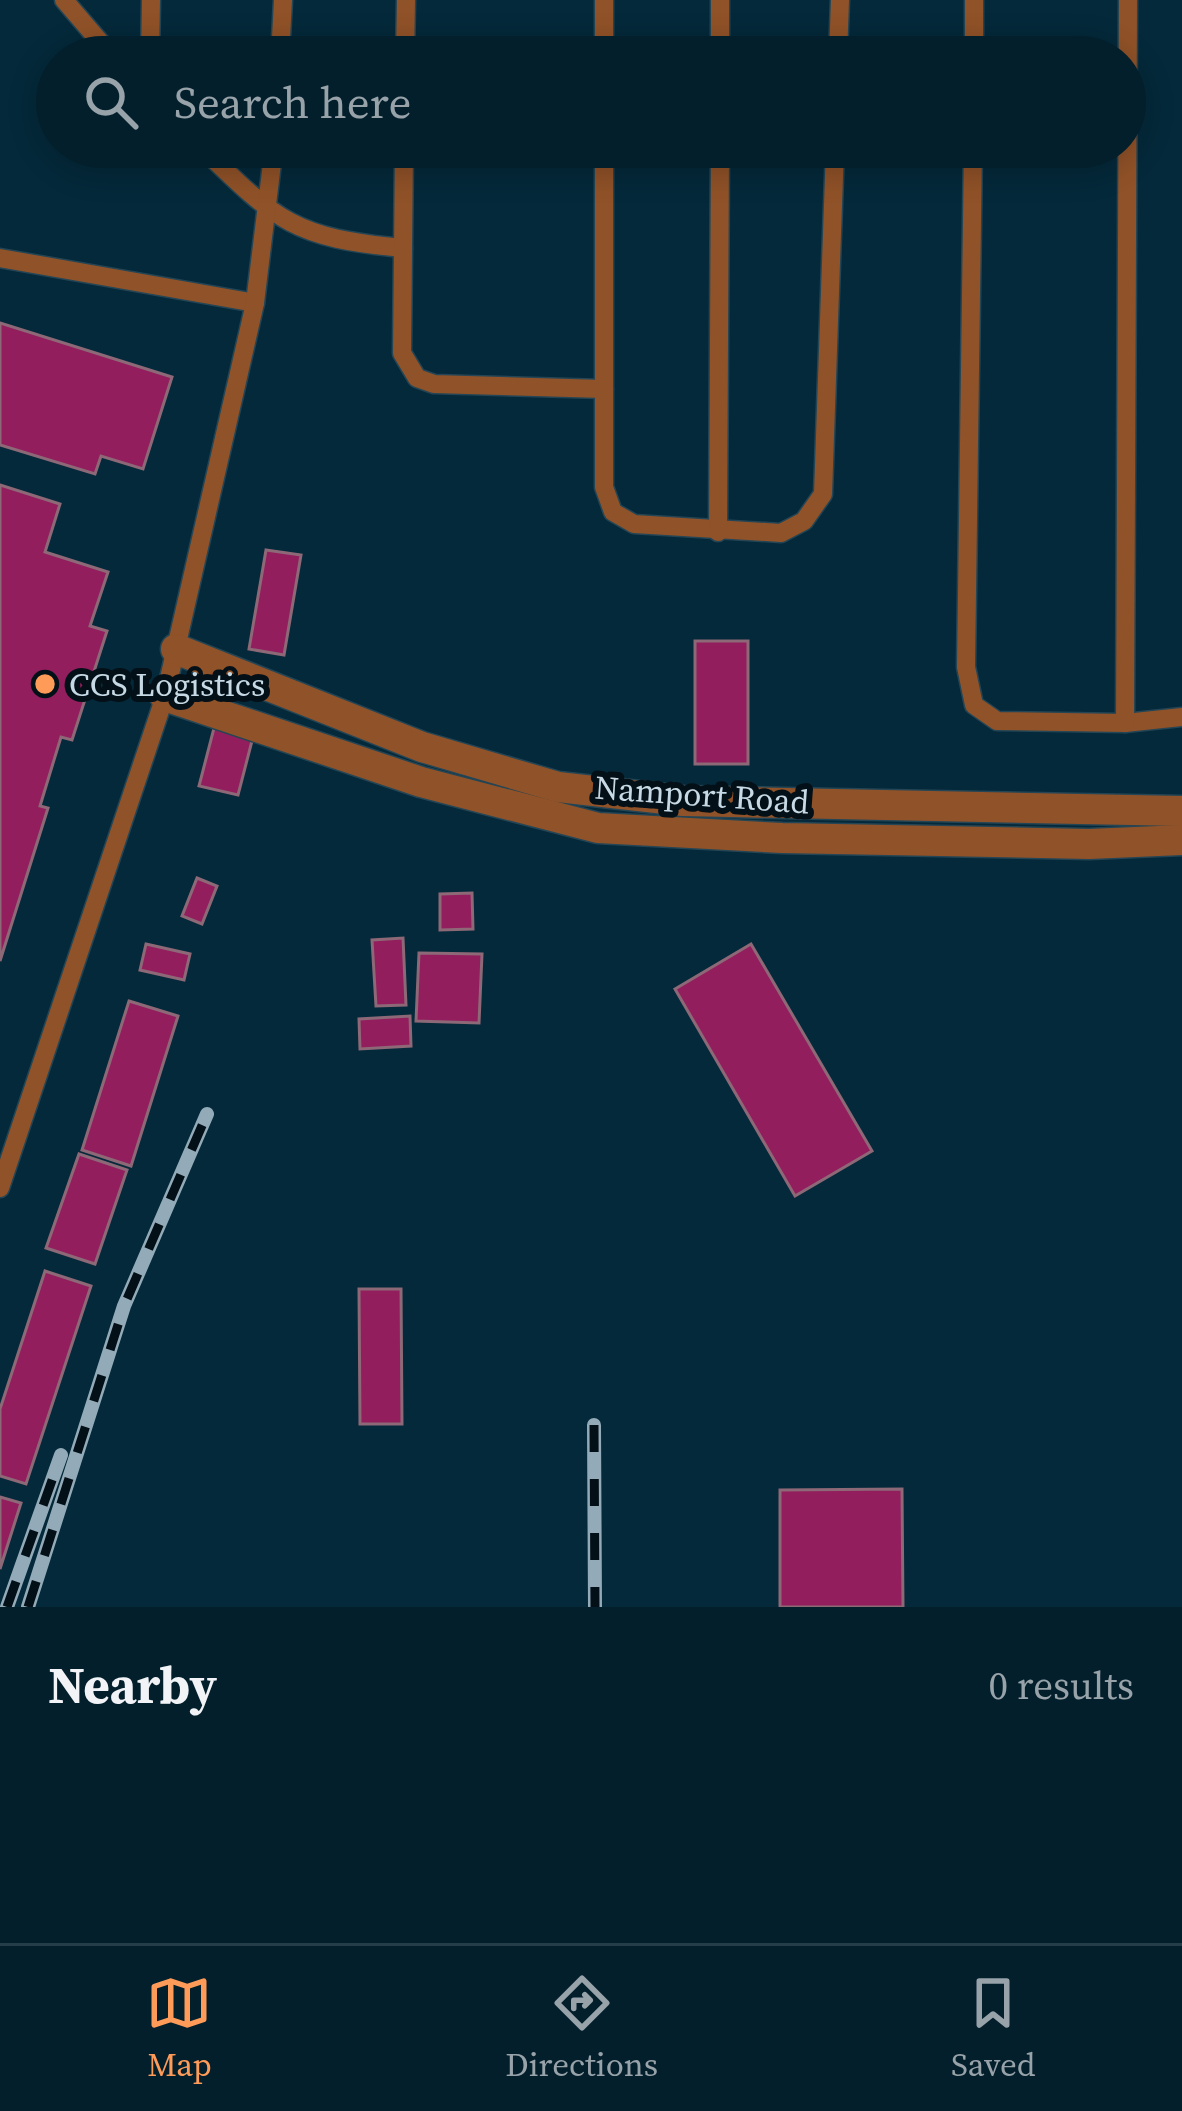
<!DOCTYPE html>
<html lang="en">
<head>
<meta charset="utf-8">
<style>
  body { margin:0; font-family:"Source Serif 4",serif; background:#0d2734; color:#f1f3f6 }
  .list { margin:0; padding:0; list-style:none }
  h2 { display:flex; justify-content:space-between; align-items:center; height:156px; margin:0; padding:0 48px; font-size:51px }
  h2 small { font-size:39px; font-weight:400; color:#97a2a9 }
  .icon { flex:none; width:66px; height:66px; fill:none; stroke:currentColor; stroke-width:2; stroke-linecap:round; stroke-linejoin:round }
  .map { position:relative; flex:none; width:1182px; height:1607px; overflow:hidden }
  .search { position:absolute; background:#031f2c; box-shadow:0 6px 30px #0003; left:36px; right:36px; top:36px; height:132px; display:flex; align-items:center; gap:30px; box-sizing:border-box; padding:0 42px; border-radius:66px; color:#97a2a9; font-size:45px }
  .sheet { height:336px; background:#031f2c }
  nav { display:flex; justify-content:space-around; align-items:center; box-sizing:border-box; height:168px; border-top:3px solid #243d48; background:#031f2c; font-size:33px; color:#97a2a9 }
  nav a { display:grid; justify-items:center; gap:6px }
  nav .on { color:#fe9b59 }
  .map>svg:first-child { display:block }
  .building { fill:#921e5d; stroke:#8d6877; stroke-width:3 }
  .lines { fill:none; stroke-linecap:round; stroke-linejoin:round }
  .lane-casing { stroke:#234555; stroke-width:21 }
  .street-casing { stroke:#234555; stroke-width:33 }
  .lane { stroke:#905228; stroke-width:18 }
  .street { stroke:#905228; stroke-width:30 }
  .rail-casing { stroke:#93abb8; stroke-width:14 }
  .rail { stroke:#041018; stroke-width:9; stroke-dasharray:27; stroke-linecap:butt }
  .poi-dot { fill:#fe9b59; stroke:#041018; stroke-width:4.5 }
  .labels { text-anchor:middle; stroke-width:12; stroke-linejoin:round; paint-order:stroke }
  .poi-label { font-size:33px; fill:#c6d9e4; stroke:#041018; text-anchor:start }
  .street-label { font-size:33px; fill:#c6d9e4; stroke:#041018 }
</style>
</head>
<body>
<div class="map">
<svg width="1182" height="1607" viewBox="0 0 1182 1607">
  <rect width="100%" height="100%" fill="#04293a"/>
  <g class="building">
    <path d="M0 323 172 377 143 469 101 456 95 474 0 445Z"/>
    <path d="M0 485 60 504 45 552 108 572 90 626 107 631 72 740 61 737 40 806 48 808 0 961Z"/>
    <path d="M266 550 301 555 284 655 249 649Z"/>
    <rect x="695" y="641" width="53" height="123"/>
    <path d="M214 728 253 737 238 795 199 786Z"/>
    <path d="M197 878 217 886 202 924 182 916Z"/>
    <path d="M472 893 473 929 440 930V894Z"/>
    <path d="M403 938 406 1005 376 1006 372 940Z"/>
    <path d="M146 944 190 954 184 980 140 970Z"/>
    <path d="M751 944 872 1151 795 1196 675 989Z"/>
    <path d="M419 953 482 954 479 1023 416 1021Z"/>
    <path d="M129 1001 178 1016 131 1166 82 1150Z"/>
    <path d="M410 1016 411 1046 360 1049 359 1019Z"/>
    <path d="M79 1154 127 1170 95 1264 46 1248Z"/>
    <path d="M45 1271 91 1286 26 1484 0 1476V1409Z"/>
    <path d="M359 1289H401L402 1424H360Z"/>
    <path d="M902 1489 903 1607H780V1490Z"/>
    <path d="M0 1497 21 1503 0 1569Z"/>
  </g>
  <g class="lines">
    <defs>
      <g id="lane">
        <path d="M64 0 113 57"/>
        <path d="M150 57 151 0"/>
        <path d="M280 57 283 0"/>
        <path d="M405 57 406 0"/>
        <path d="M604 57V0"/>
        <path d="M720 57V0"/>
        <path d="M838 57 840 0"/>
        <path d="M974 57V0"/>
        <path d="M201 147C278 222 294 238 403 248"/>
        <path d="M404 147 402 353 417 378 434 384 604 389"/>
        <path d="M604 147V487L613 512 634 524 781 533 804 521 823 494 835 147"/>
        <path d="M973 147 966 667 974 705 997 721 1125 723 1182 717"/>
        <path d="M0 258 255 303"/>
        <path d="M718 532 720 147"/>
        <path d="M1125 723 1128 0"/>
        <path d="M0 1188 165 696 255 303 274 147"/>
      </g>
      <g id="street">
        <path d="M176 649 422 747 558 787 683 801 1182 811"/>
        <path d="M165 696 421 782 598 828 782 838 1089 844 1182 840"/>
      </g>
    </defs>
    <use href="#lane" class="lane-casing"/>
    <use href="#street" class="street-casing"/>
    <use href="#lane" class="lane"/>
    <use href="#street" class="street"/>
    <defs>
      <g id="rail">
        <path d="M594 1425 595 1607"/>
        <path d="M7 1607 61 1455"/>
        <path d="M28 1607 124 1306 207 1114"/>
      </g>
    </defs>
    <use href="#rail" class="rail-casing"/>
    <use href="#rail" class="rail"/>
  </g>
  <circle class="poi-dot" cx="45" cy="684" r="12"/>
  <g class="labels">
    <g class="poi-label">
      <text x="69" y="696">CCS Logistics</text>
    </g>
    <g class="street-label">
      <text transform="translate(702 794) rotate(4)" y="12">Namport Road</text>
    </g>
  </g>
</svg>
<div class="search"><svg class="icon" aria-label="search" viewBox="0 0 24 24"><circle cx="10" cy="10" r="6"/><path d="M15 15l6 6"/></svg>Search here</div>
</div>
<section class="sheet">
<h2>Nearby<small>0 results</small></h2>
<ul class="list">
</ul>
</section>
<nav>
<a class="on"><svg class="icon" aria-label="map" viewBox="0 0 24 24"><path d="M3 6l6-2 6 2 6-2v14l-6 2-6-2-6 2zM9 4v14M15 6v14"/></svg>Map</a>
<a><svg class="icon" aria-label="directions" viewBox="0 0 24 24"><path d="M12 3l9 9-9 9-9-9zM9 14v-3h6M13 9l2 2-2 2"/></svg>Directions</a>
<a><svg class="icon" aria-label="saved" viewBox="0 0 24 24"><path d="M7 4h10v16l-5-4-5 4z"/></svg>Saved</a>
</nav>
</body>
</html>
